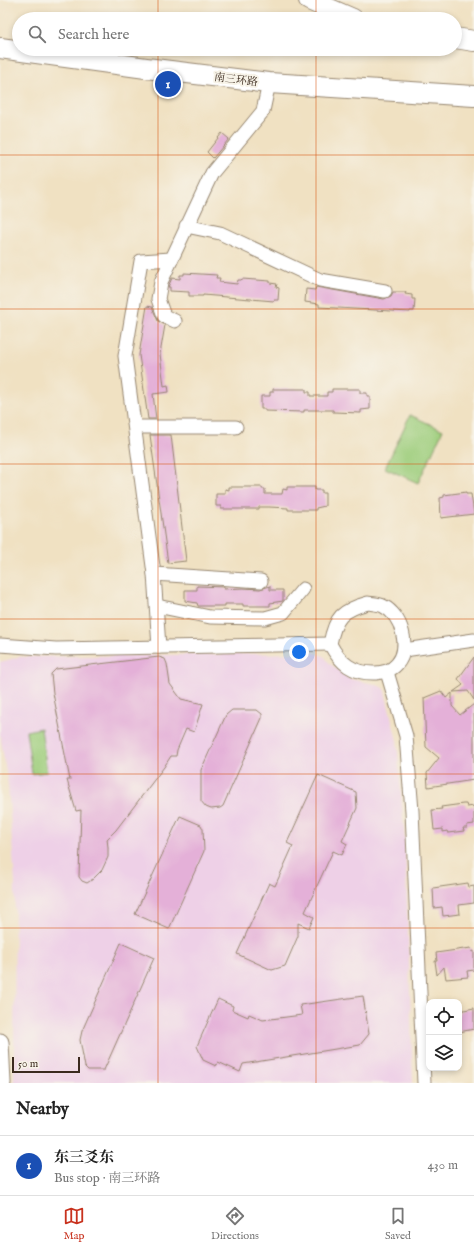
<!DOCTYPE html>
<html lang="en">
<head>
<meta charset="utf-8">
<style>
  body { margin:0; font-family:"IM FELL English","Noto Serif SC",serif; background:#f2f2f2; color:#222 }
  .controls { position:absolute; right:12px; bottom:12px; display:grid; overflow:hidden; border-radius:8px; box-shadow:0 2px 6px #0003 }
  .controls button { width:36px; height:36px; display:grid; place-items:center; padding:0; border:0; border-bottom:1px solid #e0e0e0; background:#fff; color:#222; font:20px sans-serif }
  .scale { position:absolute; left:12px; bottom:10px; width:68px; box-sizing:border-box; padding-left:4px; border:2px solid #3b2a1e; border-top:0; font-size:11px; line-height:14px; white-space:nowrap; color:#3b2a1e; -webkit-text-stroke:3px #f7f3e8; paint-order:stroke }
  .you { position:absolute; left:299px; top:652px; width:14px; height:14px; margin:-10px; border:3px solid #fff; border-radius:50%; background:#1a73e8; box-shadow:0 0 0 6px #1a73e833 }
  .badge { display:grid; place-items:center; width:26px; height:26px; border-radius:50%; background:#c8321e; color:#fff; font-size:13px; font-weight:700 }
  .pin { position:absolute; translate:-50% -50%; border:2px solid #fff; box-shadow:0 1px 4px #0006 }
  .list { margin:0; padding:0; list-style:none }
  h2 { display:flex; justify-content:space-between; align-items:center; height:52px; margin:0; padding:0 16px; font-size:17px }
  h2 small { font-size:13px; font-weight:400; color:#767676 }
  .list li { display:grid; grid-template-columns:26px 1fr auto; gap:12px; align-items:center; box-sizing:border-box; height:60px; padding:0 16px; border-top:1px solid #e0e0e0 }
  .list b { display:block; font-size:15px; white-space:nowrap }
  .list p { margin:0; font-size:13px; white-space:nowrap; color:#767676 }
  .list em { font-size:13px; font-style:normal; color:#767676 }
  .icon { flex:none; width:22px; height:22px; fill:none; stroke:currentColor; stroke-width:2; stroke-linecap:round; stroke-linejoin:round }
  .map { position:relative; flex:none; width:474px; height:1083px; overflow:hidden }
  .search { position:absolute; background:#fff; box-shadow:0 2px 6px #0003; left:12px; right:12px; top:12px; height:44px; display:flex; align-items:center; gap:10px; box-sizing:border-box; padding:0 14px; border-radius:22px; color:#767676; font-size:15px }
  .sheet { height:112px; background:#fff }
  nav { display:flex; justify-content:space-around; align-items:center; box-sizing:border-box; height:56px; border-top:1px solid #e0e0e0; background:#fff; font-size:11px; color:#767676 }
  nav a { display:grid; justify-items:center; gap:2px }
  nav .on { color:#c8321e }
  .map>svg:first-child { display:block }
  .built { fill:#eed0e7 }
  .green { fill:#9dcd7b; stroke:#6c7c4c }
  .building { fill:#e4b0d8 }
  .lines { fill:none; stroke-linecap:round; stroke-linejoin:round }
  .minor-casing { stroke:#968670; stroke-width:15 }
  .major-casing { stroke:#968670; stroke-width:19 }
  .highway-casing { stroke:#968670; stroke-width:22 }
  .minor { stroke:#fff; stroke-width:13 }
  .major { stroke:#fff; stroke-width:17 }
  .highway { stroke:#fff; stroke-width:20 }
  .grid { fill:none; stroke:#d7540e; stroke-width:1; stroke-opacity:0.55 }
  .labels { text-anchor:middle; stroke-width:4; stroke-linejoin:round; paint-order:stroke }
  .street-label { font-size:11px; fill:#3b2a1e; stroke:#f7f3e8 }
</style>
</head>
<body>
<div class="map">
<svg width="474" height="1083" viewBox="0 0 474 1083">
  <rect width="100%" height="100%" fill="#f7f3e8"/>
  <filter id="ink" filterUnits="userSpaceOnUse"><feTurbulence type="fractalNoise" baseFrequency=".025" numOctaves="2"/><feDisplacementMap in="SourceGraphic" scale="8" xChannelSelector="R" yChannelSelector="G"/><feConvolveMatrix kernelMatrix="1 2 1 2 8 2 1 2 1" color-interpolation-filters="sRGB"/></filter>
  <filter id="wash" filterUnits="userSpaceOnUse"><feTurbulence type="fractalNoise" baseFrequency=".012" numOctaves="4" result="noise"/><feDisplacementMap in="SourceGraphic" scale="16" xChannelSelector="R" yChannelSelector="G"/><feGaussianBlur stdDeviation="0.9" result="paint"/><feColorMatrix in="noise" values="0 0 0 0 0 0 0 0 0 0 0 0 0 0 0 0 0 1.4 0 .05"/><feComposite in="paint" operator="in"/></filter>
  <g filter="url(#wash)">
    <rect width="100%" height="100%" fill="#f0e1c2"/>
    <path class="built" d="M314 653 324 656 330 664 350 679 374 684 384 688 397 741 405 842 413 1083H14L15 883 8 784 0 734V662L19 657Z"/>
    <g class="green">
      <path d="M410 415 443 430 418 483 385 468Z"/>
      <path d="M41 728 47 772 32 774 26 731Z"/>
    </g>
    <g id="blocks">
      <g class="building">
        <path d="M222 133 229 139 213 158 207 152Z"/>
        <path d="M184 273 217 275 216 278H220L219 282 237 284 238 280H241L242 279 270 281V283L277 284 276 287 279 288 278 300H274V301L203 295V296H189V292L170 291V287H168L172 278 180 279V275H184Z"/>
        <path d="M316 287 384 299 391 296 393 292H406L405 294 412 295V299H415L414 311H410V312L319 307V304L305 302 306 289 315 290Z"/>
        <path d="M147 306 152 307 158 321 165 325 160 354 164 386 168 385 169 392 153 394 156 419H148L139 355Z"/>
        <path d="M273 389H306V392H310V396H327V392H332V389H360V393H367V396H370V409L361 410V413L333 412V410H304V412L265 411V409H261V396H270V392H273Z"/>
        <path d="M150 435H171L186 561 168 563Z"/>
        <path d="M229 487H262V489H265V494H282L283 489 287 490V487H315V490H322V493H325V506L316 508V510H288V508L269 507H259V509H221V506H216V494H225V489L229 490Z"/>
        <path d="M466 492V494H471L474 514 441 518 440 498 444 497V495Z"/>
        <path d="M197 586 224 587V589L243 588 260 589 270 586V590H283V601L270 603V606H243V604H225V606H198L197 603 185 601V590H197Z"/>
        <path d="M159 657 165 659 167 664 170 684 181 699 203 704 194 732 186 729 177 750 176 756H171L164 767 116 830 107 839 108 847V857L102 870 93 879 87 883 82 881 79 877 81 810 76 811 67 780H70L53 693 51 674 56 669Z"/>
        <path d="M474 657V700L468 691 453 692 463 685 458 679Z"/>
        <path d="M441 691 446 698 452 693V706L460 715 474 704V780L428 787 427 773 439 758 426 747 424 698Z"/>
        <path d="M232 710H257L262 714V718L223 806 220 808 211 809 206 807 201 801V770L226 715Z"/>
        <path d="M318 775 356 792 357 808 342 841 347 844 342 855 333 851 305 912 314 917 309 928 298 923V936L285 966 272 970 237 954 269 883 275 886 293 846 287 843Z"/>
        <path d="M463 804H466L467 807 474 806V824L467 825V828H463L464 831 448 833 447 831 443 832V829L434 830 432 810 442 809 441 807Z"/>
        <path d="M180 816 201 825 203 829 204 851 169 929 135 914Z"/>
        <path d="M468 883 469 887 474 886V903L459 905 460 914 443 916 442 907 434 908 433 888Z"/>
        <path d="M121 943 154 958 104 1070H88L85 1067 80 1040 82 1031Z"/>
        <path d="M471 948 472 952 474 951V970L467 971 468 977 446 979 444 967 437 975 435 961H437L436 953Z"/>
        <path d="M363 996 369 1034 360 1045 243 1064 240 1072 218 1062 216 1066 203 1060 197 1046 218 999 233 1006 232 1010 248 1017 249 1014 263 1020 302 1015 300 1005Z"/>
        <path d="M474 1008V1029L459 1032V1011Z"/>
      </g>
    </g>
  </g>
  <g filter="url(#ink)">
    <use href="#blocks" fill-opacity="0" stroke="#968670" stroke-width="1"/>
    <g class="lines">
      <defs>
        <g id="minor">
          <path d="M186 226 220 233 320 280 385 291"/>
          <path d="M175 321 164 316 158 299 161 282 212 173 263 111 269 83"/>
          <path d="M135 427H236"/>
          <path d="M154 574 261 581"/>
          <path d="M368 603C373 604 379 604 383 606 402 615 411 648 397 664 391 671 384 672 376 673 353 674 340 663 330 644 335 617 342 610 368 603Z"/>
          <path d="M157 606 210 617 265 618 283 613 303 589"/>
          <path d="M0 645 56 649 330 644"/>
          <path d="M159 647 154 574 125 356 141 261 171 259"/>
          <path d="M404 650 474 640"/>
          <path d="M387 672 406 736 412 811 424 1083"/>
        </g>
        <path id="major" d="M0 1042 2 1083"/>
        <g id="highway">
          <path d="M309 0 353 19"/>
          <path d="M455 38 474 41"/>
          <path d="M0 48 146 68 269 83 474 96"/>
        </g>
      </defs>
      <use href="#minor" class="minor-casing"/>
      <use href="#major" class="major-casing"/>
      <use href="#highway" class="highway-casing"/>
      <use href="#minor" class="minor"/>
      <use href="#major" class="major"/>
      <use href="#highway" class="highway"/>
    </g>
  </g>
  <path class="grid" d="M158 0V19M316 0V19M158 49V1083M316 49V1083M0 155H474M0 309H474M0 464H474M0 619H474M0 774H474M0 928H474"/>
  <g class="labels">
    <g class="street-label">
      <text transform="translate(236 79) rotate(7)" y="4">南三环路</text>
    </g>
  </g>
</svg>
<div class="controls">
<button><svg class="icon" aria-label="locate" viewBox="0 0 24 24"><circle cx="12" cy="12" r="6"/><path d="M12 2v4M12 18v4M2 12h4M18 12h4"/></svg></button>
<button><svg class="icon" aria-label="layers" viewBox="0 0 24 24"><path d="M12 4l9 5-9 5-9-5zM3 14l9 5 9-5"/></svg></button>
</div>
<div class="scale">50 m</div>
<div class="you"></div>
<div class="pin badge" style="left:168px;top:84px;background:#1a4fb4">1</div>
<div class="search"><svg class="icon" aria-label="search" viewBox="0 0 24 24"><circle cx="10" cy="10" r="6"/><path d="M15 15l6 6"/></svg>Search here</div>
</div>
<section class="sheet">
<h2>Nearby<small></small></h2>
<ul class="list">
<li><span class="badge" style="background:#1a4fb4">1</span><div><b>东三爻东</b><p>Bus stop · 南三环路</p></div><em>430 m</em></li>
</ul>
</section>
<nav>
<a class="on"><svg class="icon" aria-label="map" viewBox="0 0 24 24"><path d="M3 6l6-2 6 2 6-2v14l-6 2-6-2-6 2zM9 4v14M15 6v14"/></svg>Map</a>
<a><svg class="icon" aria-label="directions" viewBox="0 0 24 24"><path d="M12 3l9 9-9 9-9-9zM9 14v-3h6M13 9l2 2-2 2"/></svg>Directions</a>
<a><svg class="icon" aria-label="saved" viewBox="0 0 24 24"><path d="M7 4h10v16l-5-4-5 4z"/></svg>Saved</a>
</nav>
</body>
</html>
